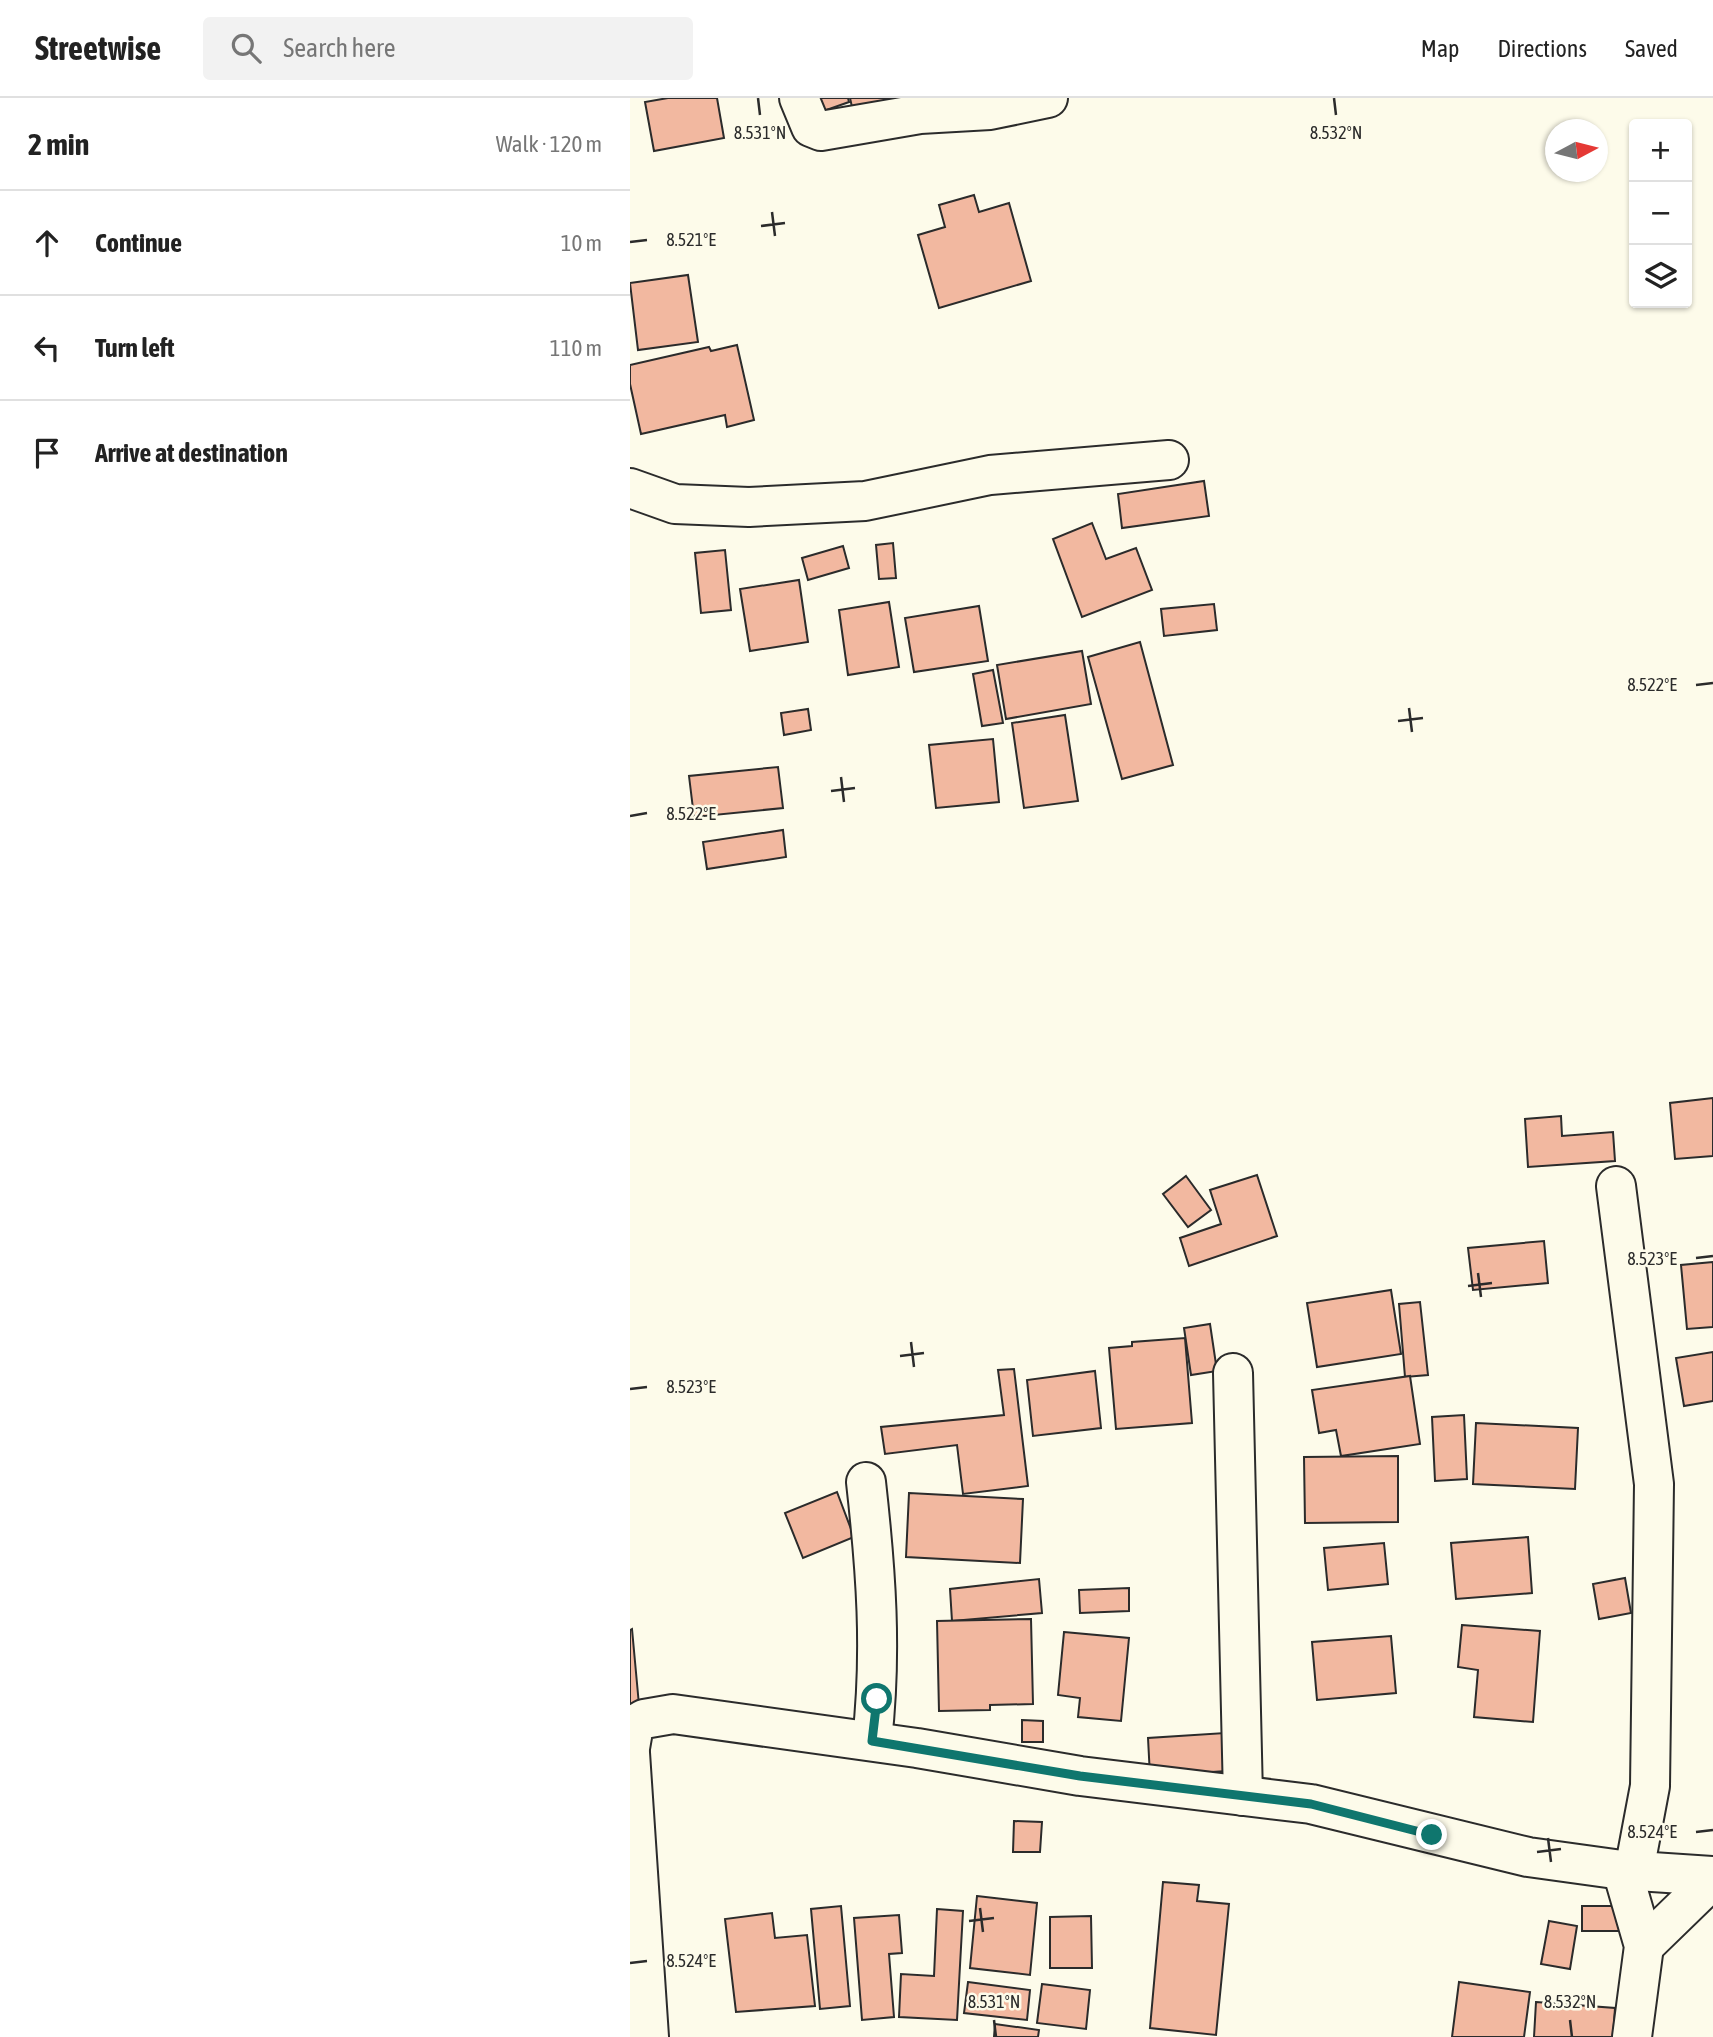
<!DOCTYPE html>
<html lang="en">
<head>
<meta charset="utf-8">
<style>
  body { margin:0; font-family:"Asap Condensed",sans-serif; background:#f2f2f2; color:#222 }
  .controls { position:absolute; right:21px; top:21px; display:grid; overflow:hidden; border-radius:7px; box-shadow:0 2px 5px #0004 }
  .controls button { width:63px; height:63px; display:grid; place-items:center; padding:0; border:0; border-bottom:2px solid #e0e0e0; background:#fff; color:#222; font:35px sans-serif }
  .compass { position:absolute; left:915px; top:21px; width:63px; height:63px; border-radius:50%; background:#fff; box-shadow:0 2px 5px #0004; rotate:83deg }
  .stop { position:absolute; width:21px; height:21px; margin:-16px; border:5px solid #0f766e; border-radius:50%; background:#fff }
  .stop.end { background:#0f766e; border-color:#fff; box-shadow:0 2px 7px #0008 }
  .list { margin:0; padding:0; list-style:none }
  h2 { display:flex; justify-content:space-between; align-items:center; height:91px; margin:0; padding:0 28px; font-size:30px }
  h2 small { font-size:23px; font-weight:400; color:#767676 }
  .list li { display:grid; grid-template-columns:46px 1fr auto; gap:21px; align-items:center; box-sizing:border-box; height:105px; padding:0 28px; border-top:2px solid #e0e0e0 }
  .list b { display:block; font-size:26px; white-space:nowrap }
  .list em { font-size:23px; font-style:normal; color:#767676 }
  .icon { flex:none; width:38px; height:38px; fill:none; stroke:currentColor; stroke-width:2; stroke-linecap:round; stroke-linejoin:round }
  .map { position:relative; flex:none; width:1083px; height:1939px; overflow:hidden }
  header { display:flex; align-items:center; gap:42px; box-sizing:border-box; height:98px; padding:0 35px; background:#fff; border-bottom:2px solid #e0e0e0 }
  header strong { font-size:33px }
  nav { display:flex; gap:38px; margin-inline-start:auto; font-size:24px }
  .search { width:490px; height:63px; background:#f2f2f2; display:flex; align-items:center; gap:18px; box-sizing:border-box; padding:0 24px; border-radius:7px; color:#767676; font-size:26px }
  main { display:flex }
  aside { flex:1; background:#fff }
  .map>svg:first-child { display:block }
  .building { fill:#f2b8a0; stroke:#2b2b2b; stroke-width:2 }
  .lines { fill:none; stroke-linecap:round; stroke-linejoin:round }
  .minor-casing { stroke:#2b2b2b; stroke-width:42 }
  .minor { stroke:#fdfbea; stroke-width:38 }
  .route { stroke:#0f766e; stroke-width:9 }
  .ticks { fill:none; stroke:#2b2b2b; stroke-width:2.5 }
  .ticks-label { font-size:18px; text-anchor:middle; fill:#2b2b2b; stroke:#fdfbea; stroke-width:5; stroke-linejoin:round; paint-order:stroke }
</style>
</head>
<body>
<header>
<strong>Streetwise</strong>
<div class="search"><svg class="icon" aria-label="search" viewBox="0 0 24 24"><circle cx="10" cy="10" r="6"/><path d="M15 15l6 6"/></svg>Search here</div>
<nav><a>Map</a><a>Directions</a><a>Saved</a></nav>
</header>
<main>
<aside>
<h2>2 min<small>Walk · 120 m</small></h2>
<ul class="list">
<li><svg class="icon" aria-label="ahead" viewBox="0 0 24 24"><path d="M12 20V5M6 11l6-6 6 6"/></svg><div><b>Continue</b></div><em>10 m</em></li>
<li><svg class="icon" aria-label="left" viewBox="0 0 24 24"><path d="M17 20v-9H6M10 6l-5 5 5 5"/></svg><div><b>Turn left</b></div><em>110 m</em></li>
<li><svg class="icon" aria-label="arrive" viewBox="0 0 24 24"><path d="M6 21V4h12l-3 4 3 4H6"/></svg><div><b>Arrive at destination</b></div></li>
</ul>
</aside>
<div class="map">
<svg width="1083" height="1939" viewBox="0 0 1083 1939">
  <rect width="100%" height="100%" fill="#fdfbea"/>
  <g class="building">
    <path d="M38 0H87L94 40 24 53 15 4Z"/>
    <path d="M184 0H218L219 4 188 15Z"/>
    <path d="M220 0H294L224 18Z"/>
    <path d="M344 97 349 114 379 105 401 183 309 210 288 137 315 129 309 107Z"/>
    <path d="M58 177 68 244 8 252 0 185Z"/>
    <path d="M107 247 124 322 97 329 95 317 11 336 0 286V267L79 249 81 253Z"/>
    <path d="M574 383 579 418 492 430 488 396Z"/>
    <path d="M462 425 476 461 506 450 522 492 452 519 423 441Z"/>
    <path d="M263 445 266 480 249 481 246 447Z"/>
    <path d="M213 448 219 470 178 482 172 460Z"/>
    <path d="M95 452 101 512 71 515 65 455Z"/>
    <path d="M169 482 178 544 120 553 110 491Z"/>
    <path d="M259 504 269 569 218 577 209 512Z"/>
    <path d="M584 506 587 532 534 538 531 511Z"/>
    <path d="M349 508 358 563 284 574 275 520Z"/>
    <path d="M510 544 543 667 492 681 458 559Z"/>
    <path d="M452 553 461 606 376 621 367 567Z"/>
    <path d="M363 572 373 625 352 628 343 576Z"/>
    <path d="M178 611 181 632 154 637 151 615Z"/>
    <path d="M435 617 448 703 394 710 382 625Z"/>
    <path d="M363 641 369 704 306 710 299 647Z"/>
    <path d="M148 669 153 710 64 719 59 678Z"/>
    <path d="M153 732 156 759 77 771 73 744Z"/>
    <path d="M1083 1000V1058L1045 1061 1040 1005Z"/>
    <path d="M931 1018 932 1038 983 1034 985 1063 898 1069 895 1021Z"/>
    <path d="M627 1077 647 1138 559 1168 550 1140 591 1126 580 1092Z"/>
    <path d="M556 1078 581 1112 558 1129 533 1096Z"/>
    <path d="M914 1143 918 1185 843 1192 838 1150Z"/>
    <path d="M1083 1164V1229L1057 1231 1051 1167Z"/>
    <path d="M761 1192 771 1256 687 1269 677 1205Z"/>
    <path d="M790 1204 798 1277 775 1279 769 1206Z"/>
    <path d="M580 1226 587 1273 561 1277 554 1230Z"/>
    <path d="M555 1240 562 1325 486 1331 479 1250 502 1248V1244Z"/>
    <path d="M1083 1254V1303L1054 1308 1046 1260Z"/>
    <path d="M384 1271 398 1388 333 1396 327 1347 255 1356 251 1329 374 1317 368 1272Z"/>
    <path d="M465 1273 471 1330 403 1338 397 1282Z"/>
    <path d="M780 1278 790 1346 711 1358 706 1332 689 1335 682 1292Z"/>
    <path d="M834 1317 837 1381 805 1383 802 1319Z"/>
    <path d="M846 1325 948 1330 945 1391 843 1386Z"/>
    <path d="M768 1358V1424L675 1425 674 1359Z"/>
    <path d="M207 1394 224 1439 173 1460 155 1415Z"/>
    <path d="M279 1395 393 1401 390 1465 276 1459Z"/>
    <path d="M898 1439 902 1495 826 1501 821 1445Z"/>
    <path d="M754 1445 758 1486 698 1492 694 1450Z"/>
    <path d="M995 1480 1001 1515 969 1521 963 1486Z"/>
    <path d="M409 1481 412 1515 322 1523 320 1491Z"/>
    <path d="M499 1490V1513L450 1515 449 1492Z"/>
    <path d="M401 1521 403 1606 360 1607V1612L309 1613 307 1523Z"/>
    <path d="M832 1527 910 1533 903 1624 844 1619 848 1572 828 1569Z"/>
    <path d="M2 1531 9 1607 0 1608V1532Z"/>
    <path d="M434 1534 499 1540 491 1623 448 1619 450 1600 428 1597Z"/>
    <path d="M761 1538 766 1595 687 1602 682 1544Z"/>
    <path d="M392 1622 413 1623V1644H392Z"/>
    <path d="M595 1635 597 1673 520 1678 518 1640Z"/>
    <path d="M384 1723 412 1724 410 1754H383Z"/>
    <path d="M533 1784 569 1787 567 1803 599 1806 586 1937 520 1930Z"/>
    <path d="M347 1798 407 1805 400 1877 340 1870Z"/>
    <path d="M211 1808 220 1908 190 1911 181 1811Z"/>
    <rect x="952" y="1808" width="40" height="25"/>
    <path d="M307 1811 333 1813 327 1922 269 1919 271 1876 304 1878Z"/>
    <path d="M142 1815 145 1840 177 1837 185 1908 106 1914 95 1821Z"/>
    <path d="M269 1817 272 1855 259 1856 264 1919 232 1922 224 1820Z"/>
    <path d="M461 1818 462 1870H420V1819Z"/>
    <path d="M919 1823 947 1828 940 1871 911 1866Z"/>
    <path d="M338 1884 400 1892 397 1922 334 1915Z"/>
    <path d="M829 1884 900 1894 894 1939H822Z"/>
    <path d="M412 1886 460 1892 456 1931 407 1925Z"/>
    <path d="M906 1904 985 1910 983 1939H904Z"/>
    <path d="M365 1926 409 1932 408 1939H364Z"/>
  </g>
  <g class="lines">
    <defs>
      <g id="minor">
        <path d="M169 0 181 29 191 33 290 16 360 12 418 0"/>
        <path d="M0 390 45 406 119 409 235 403 360 377 539 362"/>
        <path d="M986 1088 1024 1386 1020 1688 1004 1773"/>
        <path d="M603 1275 613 1698"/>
        <path d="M236 1384C246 1473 252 1553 242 1643"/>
        <path d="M0 1650 4 1627 14 1621 43 1616 287 1650 450 1678 681 1706 898 1759 992 1772 1083 1778"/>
        <path d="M0 1655 19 1939"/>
        <path d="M992 1772 1014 1848 1002 1939"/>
        <path d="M1014 1848 1083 1781"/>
      </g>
    </defs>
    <use href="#minor" class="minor-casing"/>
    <use href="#minor" class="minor"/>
  </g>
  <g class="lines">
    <path class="route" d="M247 1601 242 1643 450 1678 681 1706 802 1737"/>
  </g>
  <path class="ticks" d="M128 0 130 17M704 0 706 17M142 114 145 138M131 128 155 125M0 144 17 142M1066 587 1083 585M779 610 782 634M768 623 793 620M211 679 214 704M201 693 225 690M0 718 17 715M1066 1160 1083 1158M848 1175 851 1199M838 1188 862 1185M281 1244 284 1269M270 1258 294 1255M0 1291 17 1289M1066 1734 1083 1732M918 1740 921 1764M907 1754 931 1751M350 1810 353 1834M339 1823 364 1820M0 1865 17 1863M364 1922 366 1939M940 1922 942 1939"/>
  <g class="ticks-label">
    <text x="130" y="41">8.531°N</text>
    <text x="706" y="41">8.532°N</text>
    <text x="61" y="148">8.521°E</text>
    <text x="1022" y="593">8.522°E</text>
    <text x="61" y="722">8.522°E</text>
    <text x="1022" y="1167">8.523°E</text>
    <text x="61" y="1295">8.523°E</text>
    <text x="1022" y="1740">8.524°E</text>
    <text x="61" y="1869">8.524°E</text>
    <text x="364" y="1910">8.531°N</text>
    <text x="940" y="1910">8.532°N</text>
  </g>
</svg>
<div class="controls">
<button>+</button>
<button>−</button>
<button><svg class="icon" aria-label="layers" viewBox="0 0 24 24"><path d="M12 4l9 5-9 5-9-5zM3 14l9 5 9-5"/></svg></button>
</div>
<svg class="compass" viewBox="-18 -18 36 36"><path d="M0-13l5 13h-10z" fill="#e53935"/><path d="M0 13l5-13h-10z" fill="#767676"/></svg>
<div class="stop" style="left:247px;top:1601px"></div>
<div class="stop end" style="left:802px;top:1737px"></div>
</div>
</main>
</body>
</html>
